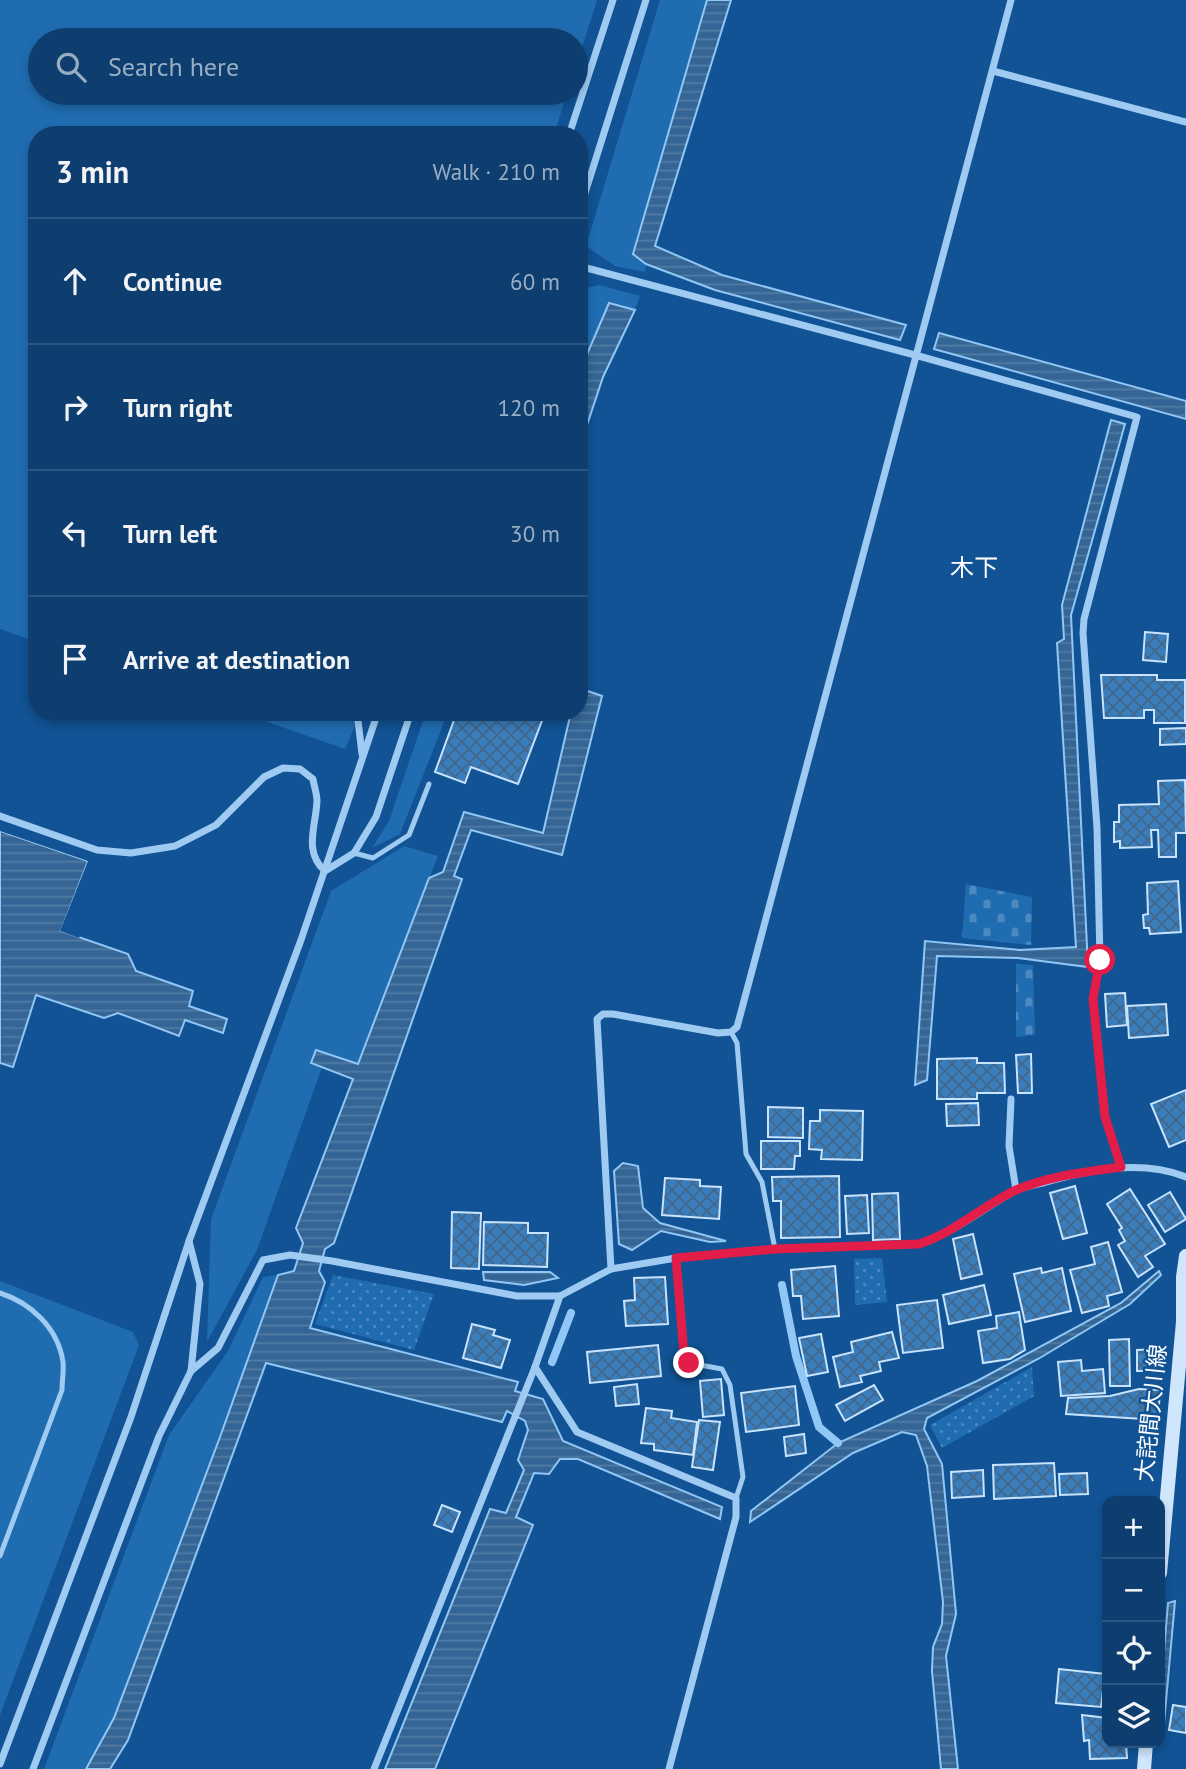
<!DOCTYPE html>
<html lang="en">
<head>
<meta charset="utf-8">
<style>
  body { margin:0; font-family:"PT Sans","Noto Sans JP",sans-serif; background:#164574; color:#f1f3f6 }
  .controls { position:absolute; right:21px; bottom:21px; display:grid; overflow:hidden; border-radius:14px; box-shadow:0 4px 10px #0003 }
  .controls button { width:63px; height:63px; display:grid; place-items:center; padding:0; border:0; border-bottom:2px solid #2d5782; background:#0d3e6f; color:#f1f3f6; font:35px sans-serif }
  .stop { position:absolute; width:21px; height:21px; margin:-16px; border:5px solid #e11d48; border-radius:50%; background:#fff }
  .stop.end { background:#e11d48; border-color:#fff; box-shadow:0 2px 7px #0008 }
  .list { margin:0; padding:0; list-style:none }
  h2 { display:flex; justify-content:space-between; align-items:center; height:91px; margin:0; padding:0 28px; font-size:30px }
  h2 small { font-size:23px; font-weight:400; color:#9aaec3 }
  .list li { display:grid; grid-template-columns:46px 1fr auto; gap:21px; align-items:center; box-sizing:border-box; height:126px; padding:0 28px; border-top:2px solid #2d5782 }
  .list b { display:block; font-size:26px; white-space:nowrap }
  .list em { font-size:23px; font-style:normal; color:#9aaec3 }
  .icon { flex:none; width:38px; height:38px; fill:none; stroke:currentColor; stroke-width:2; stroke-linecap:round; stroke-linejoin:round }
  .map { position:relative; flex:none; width:1186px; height:1769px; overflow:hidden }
  .search { position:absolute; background:#0d3e6f; box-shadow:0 4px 10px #0003; left:28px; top:28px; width:560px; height:77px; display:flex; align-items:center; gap:18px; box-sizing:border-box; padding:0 24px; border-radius:38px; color:#9aaec3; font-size:26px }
  .panel { position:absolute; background:#0d3e6f; box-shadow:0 4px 10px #0003; left:28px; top:126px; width:560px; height:595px; border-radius:28px }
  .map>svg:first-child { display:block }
  .green { fill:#206cb1 }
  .cemetery { fill:url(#cemetery-stones) }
  .garden { fill:url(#garden-dots) }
  .water { fill:url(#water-rules); stroke:#91c7f6; stroke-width:2 }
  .pier { fill:#115394 }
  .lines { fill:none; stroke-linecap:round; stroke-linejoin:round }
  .stream { stroke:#91c7f6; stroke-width:8 }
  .building { fill:url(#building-cross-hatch); stroke:#c7e3fd; stroke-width:2 }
  .lane { stroke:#9fcbf3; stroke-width:5 }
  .street { stroke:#9fcbf3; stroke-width:7 }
  .secondary { stroke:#cfe6fd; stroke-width:14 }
  .route { stroke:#e11d48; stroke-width:9 }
  .labels { text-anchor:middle; stroke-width:5; stroke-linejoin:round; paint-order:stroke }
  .street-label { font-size:23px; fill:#fff; stroke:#115394 }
  .neighbourhood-label { font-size:24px; fill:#fff; stroke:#115394 }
</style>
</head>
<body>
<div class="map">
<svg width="1186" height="1769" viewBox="0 0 1186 1769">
  <defs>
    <pattern id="cemetery-stones" width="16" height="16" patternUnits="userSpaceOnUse" patternTransform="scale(1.75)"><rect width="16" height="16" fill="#206cb1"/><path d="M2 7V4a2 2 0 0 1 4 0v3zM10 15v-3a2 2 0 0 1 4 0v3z" fill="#4d89c1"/></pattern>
    <pattern id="garden-dots" width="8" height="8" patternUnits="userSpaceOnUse" patternTransform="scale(1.75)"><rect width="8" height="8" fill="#206cb1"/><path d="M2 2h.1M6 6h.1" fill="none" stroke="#4d89c1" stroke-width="1.8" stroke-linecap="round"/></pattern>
    <pattern id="water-rules" width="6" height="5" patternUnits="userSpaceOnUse" patternTransform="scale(1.75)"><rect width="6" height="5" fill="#346594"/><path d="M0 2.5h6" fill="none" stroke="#527ca4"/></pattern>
    <pattern id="building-cross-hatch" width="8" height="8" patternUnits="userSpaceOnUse" patternTransform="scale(1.75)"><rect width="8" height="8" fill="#3a7dbc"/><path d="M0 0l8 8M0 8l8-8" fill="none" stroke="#42678a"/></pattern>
  </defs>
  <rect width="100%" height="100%" fill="#115394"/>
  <g class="green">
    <path d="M0 0H597L576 67V40H40V93H567L554 135H37V642L0 629Z"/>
    <path d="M660 0H707L633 254 646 264 645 272 615 266 586 246Z"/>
    <path d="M599 285 640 296 635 310 609 304 579 373V289Z"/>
    <path d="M239 712H361L345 749Z"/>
    <path d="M426 712H448L400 834 372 848 389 821Z"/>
    <path d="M404 846 438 856 358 1065 316 1050 311 1063 322 1067 257 1250 207 1342 211 1219 331 891Z"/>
    <path d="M278 1275 220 1437 114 1718 86 1769H44L169 1435 228 1351 263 1277Z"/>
    <path d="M0 1281 133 1332 139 1345 0 1715Z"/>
  </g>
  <g class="cemetery">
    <path d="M966 884 1032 897 1031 945 962 938Z"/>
    <path d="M1016 964 1033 965 1035 1035 1016 1037Z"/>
  </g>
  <g class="garden">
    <path d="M882 1258 887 1302 855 1305 854 1259Z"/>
    <path d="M333 1275 434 1294 414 1350 315 1324Z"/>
    <path d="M1032 1367 1034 1396 942 1448 930 1425Z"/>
  </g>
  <g class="water">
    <path d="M707 0H731L655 246 722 275 906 325 900 340 715 290 646 264 633 254Z"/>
    <path d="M609 303 635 310 603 377 579 449V373Z"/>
    <path d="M939 333 1186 401V419L934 349Z"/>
    <path d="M1111 420 1125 424 1071 615 1088 967 1018 958 937 956 927 1080 915 1085 925 941 1020 950 1076 947 1057 643 1064 639 1062 605Z"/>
    <path d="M579 688 602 696 562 855 471 830 454 876 462 879 334 1243 325 1249 319 1271 325 1282 310 1328 518 1382 515 1391 543 1399 563 1441 722 1507 720 1519 578 1459H560L549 1474 534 1473 516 1517 533 1525 435 1769H385L490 1509 506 1513 524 1470 518 1460 528 1430 525 1421 507 1411 502 1422 266 1363 128 1740 110 1769H86L114 1718 220 1437 278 1275 294 1271 303 1243 296 1228 353 1079 311 1063 316 1050 358 1064 429 878 443 872 464 812 543 833 571 712H579Z"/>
    <path d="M0 831 88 861 61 931 128 954 136 971 193 991 189 1006 227 1019 223 1033 185 1020 179 1036 118 1013 104 1018 36 995 13 1067 0 1063Z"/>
    <path d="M623 1163 638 1166 643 1208 660 1223 726 1241 710 1242 661 1231 632 1250 619 1244 614 1171Z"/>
    <path d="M1159 1271 1161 1275 1130 1304 1038 1359 927 1418 924 1429 942 1464 956 1614 946 1656 958 1769H941L932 1671 933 1647 942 1624 943 1602 927 1466 916 1435 902 1432 853 1453 750 1522 751 1511 838 1443 977 1381 1121 1303Z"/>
    <path d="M483 1272H550L558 1278 524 1285 484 1280Z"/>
    <path d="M1175 1601 1163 1735 1160 1734V1701L1168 1603Z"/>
  </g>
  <path class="pier" d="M1 827 91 859 65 929 81 934 79 938 60 931 88 861 0 831Z"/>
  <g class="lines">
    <g class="stream">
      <path d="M782 1285 796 1356 819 1427 838 1443"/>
      <path d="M552 1362 571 1313"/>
    </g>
  </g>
  <g class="building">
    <path d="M1145 632 1168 634 1166 662 1143 660Z"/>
    <path d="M1101 675H1157V680H1185V723H1154V710H1144V718H1104Z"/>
    <path d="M457 712H527L543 718 518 784 471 767 465 783 435 772Z"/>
    <path d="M1186 728V744L1160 745V729Z"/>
    <path d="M1185 780 1186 833H1176V857H1159L1158 830H1151L1152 847 1120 848V841L1114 842V822H1119V805L1159 804 1158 781Z"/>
    <path d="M1178 881 1181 932 1150 934 1149 928H1144L1143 915 1148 914 1147 883Z"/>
    <path d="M1125 993 1127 1025 1107 1027 1105 994Z"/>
    <path d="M1166 1004 1168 1035 1129 1038 1127 1006Z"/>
    <path d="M1031 1054 1032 1093H1018L1016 1055Z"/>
    <path d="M977 1058V1063H1004L1005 1093H977V1099H937V1059Z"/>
    <path d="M1186 1090V1140L1169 1147 1151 1104Z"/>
    <path d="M978 1103 979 1125 947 1126 946 1104Z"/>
    <path d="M768 1107 803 1108V1138L768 1137Z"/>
    <path d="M820 1110 863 1111 862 1160 821 1159 822 1150 809 1149 810 1121H820Z"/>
    <path d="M761 1141H800V1156H795L794 1169H761Z"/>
    <path d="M839 1176 840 1237 781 1238V1201H773L772 1177Z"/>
    <path d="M665 1178 700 1180V1186L721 1187 719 1219 662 1215Z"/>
    <path d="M1075 1186 1087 1233 1063 1239 1050 1193Z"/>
    <path d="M1130 1189 1165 1244 1145 1256 1153 1267 1138 1277 1118 1245 1125 1241 1119 1230 1122 1228 1107 1204Z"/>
    <path d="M1170 1192 1186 1219 1165 1232 1148 1205Z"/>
    <path d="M898 1193 900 1239 873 1240 872 1194Z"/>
    <path d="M867 1195 869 1233 847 1234 845 1196Z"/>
    <path d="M452 1212 481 1213 479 1269 451 1268Z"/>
    <path d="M484 1222 528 1223V1233H548L547 1267 483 1265Z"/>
    <path d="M973 1234 982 1274 961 1279 953 1239Z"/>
    <path d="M1108 1242 1122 1292 1107 1296 1109 1306 1082 1313 1070 1270 1095 1264 1091 1247Z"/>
    <path d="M835 1266 839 1316 803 1319 801 1296H793L791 1270Z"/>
    <path d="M1041 1268 1042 1273 1062 1268 1071 1311 1025 1322 1014 1274Z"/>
    <path d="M665 1277 668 1324 626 1326 624 1301 635 1300 634 1278Z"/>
    <path d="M984 1285 991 1315 949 1324 943 1295Z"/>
    <path d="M937 1300 943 1348 903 1353 897 1305Z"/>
    <path d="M1019 1312 1025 1350 1010 1359 983 1363 978 1331 997 1328 996 1316Z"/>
    <path d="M472 1324 495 1330 493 1335 510 1340 501 1368 463 1358Z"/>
    <path d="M892 1332 899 1358 879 1362 881 1371 860 1376 862 1382 840 1387 833 1357 853 1352 851 1342Z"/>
    <path d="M821 1334 828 1372 807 1376 799 1338Z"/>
    <path d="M1129 1339 1130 1386H1110L1109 1340Z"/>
    <path d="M658 1345 661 1376 590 1383 587 1352Z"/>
    <path d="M1158 1349 1159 1371H1137V1350Z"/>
    <path d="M1081 1360 1082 1371 1103 1369 1105 1393 1061 1396 1058 1362Z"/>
    <path d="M721 1379 724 1415 703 1417 700 1381Z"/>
    <path d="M637 1384 639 1404 616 1406 614 1387Z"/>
    <path d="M874 1385 883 1400 845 1421 836 1405Z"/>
    <path d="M795 1386 799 1425 746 1432 741 1393Z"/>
    <path d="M1139 1389 1160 1390 1158 1420 1066 1414 1068 1398 1110 1396Z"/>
    <path d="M646 1408 672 1411 671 1418 697 1422 693 1455 654 1450V1444L641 1443Z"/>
    <path d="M699 1420 720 1422 713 1470 692 1467Z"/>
    <path d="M804 1434 806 1453 786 1456 784 1437Z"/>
    <path d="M1054 1463 1056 1496 994 1499 993 1465Z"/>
    <path d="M983 1470 984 1496 952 1498 951 1472Z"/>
    <path d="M1087 1473 1088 1494 1060 1495 1059 1474Z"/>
    <path d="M442 1505 460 1512 452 1532 434 1525Z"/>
    <path d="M1059 1669 1105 1674 1101 1707 1056 1703Z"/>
    <path d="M1173 1705 1186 1707V1733L1169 1730Z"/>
    <path d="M1082 1715 1107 1718V1743H1126L1127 1758 1090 1759 1089 1740 1084 1741Z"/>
  </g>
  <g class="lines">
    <g class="lane">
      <path d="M354 853 373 858 409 835 429 784"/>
      <path d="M731 1032 737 1043 746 1154 762 1182 775 1249"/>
      <path d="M676 1258 684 1354 689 1363 722 1369 730 1385 743 1477 736 1498"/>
      <path d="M0 1293C31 1303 58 1328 63 1362 64 1371 62 1381 62 1390L0 1556"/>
    </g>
    <g class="street">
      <path d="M993 71 1186 122"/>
      <path d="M569 135 613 0"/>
      <path d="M579 212 646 0"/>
      <path d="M579 266 915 355 1137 417 1084 619 1083 633 1097 828 1100 960 1093 999 1105 1117 1121 1167"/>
      <path d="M357 712 362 754"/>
      <path d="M0 816 97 850 131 853 175 846 216 825 264 777 283 768 300 769 313 779C314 786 317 794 317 801 316 826 303 852 325 871L354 853 376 817 411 712"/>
      <path d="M1011 1099 1009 1146 1016 1190"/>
      <path d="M189 1241 200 1284 191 1371 218 1348 263 1260 290 1255 332 1261 517 1296H560L611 1269 676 1258 775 1249 919 1244C953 1233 981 1210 1013 1192 1022 1187 1033 1185 1043 1183 1088 1170 1141 1159 1186 1177"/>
      <path d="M611 1269 597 1019 603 1014H613L718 1033 731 1032 737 1027 1011 0"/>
      <path d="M535 1367 577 1432 736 1498V1517L669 1769"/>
      <path d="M0 1764 131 1417 189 1241 301 940 378 712"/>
      <path d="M33 1769 159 1436 191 1371"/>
      <path d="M374 1769 535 1367 560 1296"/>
    </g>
    <g class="secondary">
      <path d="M1160 1573 1183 1322V1277L1186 1256"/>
      <path d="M1144 1769 1146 1743"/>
    </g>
  </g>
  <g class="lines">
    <path class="route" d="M689 1363 684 1354 676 1258 775 1249 919 1244C954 1233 981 1207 1014 1191 1046 1176 1087 1172 1121 1167L1105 1117 1093 999 1100 960"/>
  </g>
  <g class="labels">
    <g class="street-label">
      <text transform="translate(1151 1413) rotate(-84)" y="8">大詫間大川線</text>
    </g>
    <g class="neighbourhood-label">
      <text x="974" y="576">木下</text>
    </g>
  </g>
</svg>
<div class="controls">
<button>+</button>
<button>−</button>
<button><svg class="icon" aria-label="locate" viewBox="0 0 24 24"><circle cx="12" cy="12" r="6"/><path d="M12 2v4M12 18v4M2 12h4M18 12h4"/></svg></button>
<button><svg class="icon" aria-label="layers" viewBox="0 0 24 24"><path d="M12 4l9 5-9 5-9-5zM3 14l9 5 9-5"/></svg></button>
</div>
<div class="stop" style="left:1100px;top:960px"></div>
<div class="stop end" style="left:689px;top:1363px"></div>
<div class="search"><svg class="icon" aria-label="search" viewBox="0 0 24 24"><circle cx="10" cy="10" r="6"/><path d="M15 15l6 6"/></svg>Search here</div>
<section class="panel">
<h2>3 min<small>Walk · 210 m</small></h2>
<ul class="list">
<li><svg class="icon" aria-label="ahead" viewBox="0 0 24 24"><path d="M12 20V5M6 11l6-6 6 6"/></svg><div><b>Continue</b></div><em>60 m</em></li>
<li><svg class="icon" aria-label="right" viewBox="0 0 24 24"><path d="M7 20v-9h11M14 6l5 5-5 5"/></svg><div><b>Turn right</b></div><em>120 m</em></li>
<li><svg class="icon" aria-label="left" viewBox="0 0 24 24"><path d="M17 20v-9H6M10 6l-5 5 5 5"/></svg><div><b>Turn left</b></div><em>30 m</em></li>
<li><svg class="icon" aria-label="arrive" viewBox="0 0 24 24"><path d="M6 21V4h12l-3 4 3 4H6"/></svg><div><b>Arrive at destination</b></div></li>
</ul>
</section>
</div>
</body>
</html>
